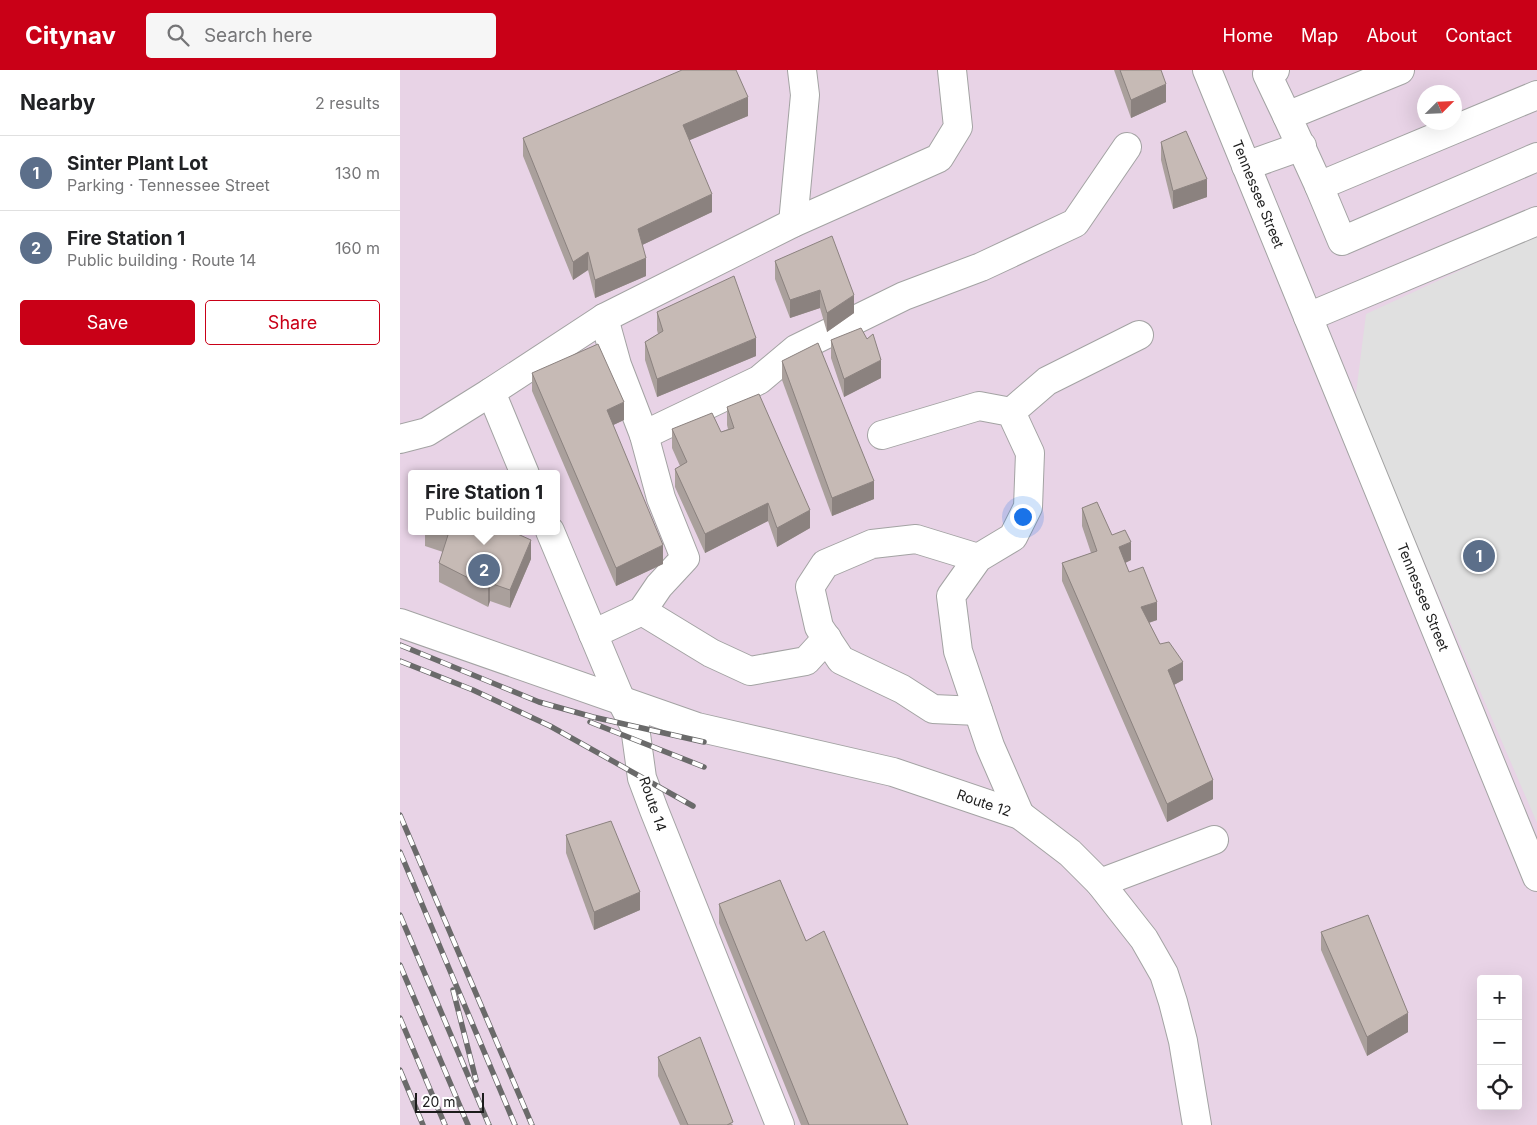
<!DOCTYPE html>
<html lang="en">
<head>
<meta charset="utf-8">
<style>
  body { margin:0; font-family:Inter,sans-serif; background:#f6f6f6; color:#202124 }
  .controls { position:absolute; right:15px; bottom:15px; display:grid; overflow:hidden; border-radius:5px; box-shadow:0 5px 20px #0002 }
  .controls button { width:45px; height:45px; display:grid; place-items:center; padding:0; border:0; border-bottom:1px solid #e0e0e0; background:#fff; color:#202124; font:25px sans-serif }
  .compass { position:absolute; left:1017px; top:15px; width:45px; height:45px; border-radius:50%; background:#fff; box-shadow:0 5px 20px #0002; rotate:66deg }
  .scale { position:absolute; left:15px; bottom:12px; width:69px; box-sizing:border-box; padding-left:5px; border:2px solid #1c1c1c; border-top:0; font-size:14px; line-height:18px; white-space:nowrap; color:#1c1c1c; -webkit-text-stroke:4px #fff; paint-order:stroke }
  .you { position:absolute; left:622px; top:446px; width:18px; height:18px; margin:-12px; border:4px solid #fff; border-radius:50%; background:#1a73e8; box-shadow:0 0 0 8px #1a73e833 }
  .badge { display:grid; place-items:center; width:32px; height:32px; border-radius:50%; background:#c90017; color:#fff; font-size:16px; font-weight:700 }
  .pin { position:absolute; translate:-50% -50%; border:2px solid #fff; box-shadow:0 1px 5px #0006 }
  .popup { position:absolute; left:8px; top:400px; width:152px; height:65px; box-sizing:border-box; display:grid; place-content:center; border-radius:5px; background:#fff; filter:drop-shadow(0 1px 4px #0005); font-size:16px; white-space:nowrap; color:#757577 }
  .popup b { font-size:19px; color:#202124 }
  .popup::after { content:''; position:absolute; left:50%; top:100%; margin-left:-10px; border:10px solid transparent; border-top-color:#fff }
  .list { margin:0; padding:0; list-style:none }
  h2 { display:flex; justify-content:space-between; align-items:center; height:65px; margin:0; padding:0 20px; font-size:21px }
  h2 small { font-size:16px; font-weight:400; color:#757577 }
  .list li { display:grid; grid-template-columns:32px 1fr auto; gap:15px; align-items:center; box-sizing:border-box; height:75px; padding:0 20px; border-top:1px solid #e0e0e0 }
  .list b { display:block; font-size:19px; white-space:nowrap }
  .list p { margin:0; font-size:16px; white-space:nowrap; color:#757577 }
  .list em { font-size:16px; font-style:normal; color:#757577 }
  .actions { display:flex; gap:10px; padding:15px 20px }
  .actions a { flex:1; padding:11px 0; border:1px solid #c90017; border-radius:5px; text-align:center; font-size:18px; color:#c90017 }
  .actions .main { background:#c90017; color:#fff }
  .icon { flex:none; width:28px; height:28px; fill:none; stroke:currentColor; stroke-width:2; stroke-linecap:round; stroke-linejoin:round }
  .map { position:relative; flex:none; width:1137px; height:1055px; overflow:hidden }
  header { display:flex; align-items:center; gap:30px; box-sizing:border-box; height:70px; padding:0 25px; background:#c90017; color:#fff }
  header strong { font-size:24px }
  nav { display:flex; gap:28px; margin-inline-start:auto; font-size:18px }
  .search { width:350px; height:45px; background:#f6f6f6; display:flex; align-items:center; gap:12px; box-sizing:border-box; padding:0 18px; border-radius:5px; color:#757577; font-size:19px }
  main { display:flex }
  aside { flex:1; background:#fff }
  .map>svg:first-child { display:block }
  .industrial { fill:#e8d3e6; fill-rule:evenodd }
  .parking { fill:#e0e0e0 }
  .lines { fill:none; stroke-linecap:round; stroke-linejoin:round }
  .minor-casing { stroke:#a3a3a3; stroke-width:30 }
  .minor { stroke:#fff; stroke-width:28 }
  .rail-casing { stroke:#6a6a6a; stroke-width:5.5 }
  .rail { stroke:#fff; stroke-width:4; stroke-dasharray:11; stroke-linecap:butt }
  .wall { fill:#aaa09c }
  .shaded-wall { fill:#8b827f }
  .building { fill:#c6bab5; stroke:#8b827f }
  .labels { text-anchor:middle; stroke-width:5; stroke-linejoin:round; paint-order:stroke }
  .street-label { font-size:14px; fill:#1c1c1c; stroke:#fff }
</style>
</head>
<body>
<header>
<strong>Citynav</strong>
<div class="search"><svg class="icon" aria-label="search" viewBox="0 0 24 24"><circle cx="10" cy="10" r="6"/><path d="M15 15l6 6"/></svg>Search here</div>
<nav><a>Home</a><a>Map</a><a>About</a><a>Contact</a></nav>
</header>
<main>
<aside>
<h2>Nearby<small>2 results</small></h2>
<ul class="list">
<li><span class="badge" style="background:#5c6f8a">1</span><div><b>Sinter Plant Lot</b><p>Parking · Tennessee Street</p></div><em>130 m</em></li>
<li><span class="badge" style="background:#5c6f8a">2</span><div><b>Fire Station 1</b><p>Public building · Route 14</p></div><em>160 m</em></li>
</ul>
<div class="actions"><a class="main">Save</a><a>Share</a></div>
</aside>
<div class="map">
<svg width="1137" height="1055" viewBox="0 0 1137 1055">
  <rect width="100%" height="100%" fill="#eee9e1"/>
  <path class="industrial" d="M0 0H1137V1055H0ZM1024 22H1054V52H1024ZM12 404H156V461H12ZM1081 909H1118V1036H1081Z"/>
  <path class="parking" d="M1137 165V753L955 331 966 244Z"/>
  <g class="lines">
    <defs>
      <g id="minor">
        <path d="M807 0 1137 807"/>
        <path d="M875 0 867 4 887 46"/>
        <path d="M1137 25 919 116 942 171 1137 87"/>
        <path d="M846 96 902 76"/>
        <path d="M919 116 887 46 1000 0"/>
        <path d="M393 153 405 25 402 0"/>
        <path d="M908 247 1137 151"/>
        <path d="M204 248 217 295 244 365 359 310 396 279 504 226 581 197 675 153 727 77"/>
        <path d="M611 342 647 311 739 265"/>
        <path d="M482 365 579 336 611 342 630 383 628 437 613 467 578 488 551 526 558 581 590 676 620 745"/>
        <path d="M0 369 27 362 91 322"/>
        <path d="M125 404 91 322 204 248 393 153 539 88 558 57 552 0"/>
        <path d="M150 461 220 628 235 657 242 708 254 740 380 1055"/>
        <path d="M578 488 516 469 472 474 425 494 410 517 419 557 441 590 502 619 533 639 578 641"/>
        <path d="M242 541 311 583 350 601 406 591 427 568"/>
        <path d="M0 553 297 657 493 702 620 745 670 783 700 813 744 869 764 904 773 932 783 971 797 1055"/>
        <path d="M193 564 242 541 259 516 285 488 261 428 244 365"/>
        <path d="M700 813 814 770"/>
      </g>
    </defs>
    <use href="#minor" class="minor-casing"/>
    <use href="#minor" class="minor"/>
    <defs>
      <g id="rail">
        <path d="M0 575 139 632 193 647 304 672"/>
        <path d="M0 591 73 620 150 656 293 736"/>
        <path d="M190 652 304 697"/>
        <path d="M0 745 132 1055"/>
        <path d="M0 782 115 1055"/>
        <path d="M0 845 89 1055"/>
        <path d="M0 895 68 1055"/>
        <path d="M53 920 76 1010"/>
        <path d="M0 948 45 1055"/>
        <path d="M0 1000 23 1055"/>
      </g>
    </defs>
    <use href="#rail" class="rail-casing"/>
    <use href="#rail" class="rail"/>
  </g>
  <g class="wall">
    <path d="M714 0H761L766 32 731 48Z"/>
    <path d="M348 46 289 70 312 142 242 175 246 206 195 228 188 200 173 210 123 86V68Z"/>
    <path d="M761 72 807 127 773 139 761 90Z"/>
    <path d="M375 191 454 243 427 262 420 238 390 248 375 209Z"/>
    <path d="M257 242 356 286 257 327 245 290V272L258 264 257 260Z"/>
    <path d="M431 270 481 308 444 327 431 288Z"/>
    <path d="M382 291 474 429 432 446 382 310Z"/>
    <path d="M132 303 224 350 213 355 263 494 216 516 132 321Z"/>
    <path d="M327 337 410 458 377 477 368 451 305 483 275 417V399L280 396 272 378V359L321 362 328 359 327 355Z"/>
    <path d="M682 438 712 465 731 490 725 493 729 502 757 550 749 553 760 574 783 610 774 615 813 729 767 752 662 511V493L691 483 682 456Z"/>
    <path d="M25 461H113L131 489 110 538 90 531 88 537 39 512V493L43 482 25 476Z"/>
    <path d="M166 765 240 840 194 860 166 783Z"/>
    <path d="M319 834 406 871 508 1055H401L319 853Z"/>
    <path d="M921 862 1008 962 967 986 921 880Z"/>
    <path d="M258 987 333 1055H280L258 1006Z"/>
  </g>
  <g class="shaded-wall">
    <path d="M766 14V32L731 48V30Z"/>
    <path d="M348 27V46L283 73V55Z"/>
    <path d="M807 109V127L773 139V121Z"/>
    <path d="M312 124V142L238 177V159Z"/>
    <path d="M188 182V200L173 210V192Z"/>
    <path d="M246 188V206L195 228V210Z"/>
    <path d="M420 220V238L390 248V230Z"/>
    <path d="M454 225V243L427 262V243Z"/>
    <path d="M356 268V286L257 327V309Z"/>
    <path d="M481 290V308L444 327V309Z"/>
    <path d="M224 332V350L207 358V340Z"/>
    <path d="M474 411V429L432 446V428Z"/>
    <path d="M368 433V451L305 483V464Z"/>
    <path d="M410 440V458L377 477V458Z"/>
    <path d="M131 470V489L110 538V520Z"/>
    <path d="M731 472V490L719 496V477Z"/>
    <path d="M263 475V494L216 516V498Z"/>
    <path d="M90 513V531L88 537V518Z"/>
    <path d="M757 532V550L741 555V537Z"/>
    <path d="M783 592V610L768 618V600Z"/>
    <path d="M813 710V729L767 752V734Z"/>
    <path d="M240 822V840L194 860V842Z"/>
    <path d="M1008 943V962L967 986V967Z"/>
  </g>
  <g class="building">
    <path d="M282 0H336L348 27 283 55 312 124 238 159 246 188 195 210 188 182 173 192 123 68Z"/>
    <path d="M720 0H761L766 14 731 30Z"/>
    <path d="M786 61 807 109 773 121 761 72Z"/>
    <path d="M432 166 454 225 427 243 420 220 390 230 375 191Z"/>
    <path d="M334 206 356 268 257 309 245 272 263 261 257 242Z"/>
    <path d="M461 258 467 269 473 264 481 290 444 309 431 270Z"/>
    <path d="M418 273 474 411 432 428 382 291Z"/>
    <path d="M198 274 224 332 207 340 263 475 216 498 132 303Z"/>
    <path d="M359 324 410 440 377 458 368 433 305 464 275 399 287 392 272 359 312 343 321 362 334 358 327 337Z"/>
    <path d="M697 432 712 465 725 460 731 472 719 477 729 502 743 497 757 532 741 537 760 574 769 572 783 592 768 600 813 710 767 734 662 493 697 481 682 438Z"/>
    <path d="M35 461H111L131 470 110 520 90 513 88 518 39 493 48 465Z"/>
    <path d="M211 751 240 822 194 842 166 765Z"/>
    <path d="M380 810 406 871 424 861 508 1055H409L319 834Z"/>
    <path d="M968 845 1008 943 967 967 921 862Z"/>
    <path d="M300 967 333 1052 327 1055H288L258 987Z"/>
  </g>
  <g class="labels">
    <g class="street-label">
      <text transform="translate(858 124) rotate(68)" y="5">Tennessee Street</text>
      <text transform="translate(1023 527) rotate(68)" y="5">Tennessee Street</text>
      <text transform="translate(584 733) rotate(19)" y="5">Route 12</text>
      <text transform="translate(253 734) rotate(71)" y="5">Route 14</text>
    </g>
  </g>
</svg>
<div class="controls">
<button>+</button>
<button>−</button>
<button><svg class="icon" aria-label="locate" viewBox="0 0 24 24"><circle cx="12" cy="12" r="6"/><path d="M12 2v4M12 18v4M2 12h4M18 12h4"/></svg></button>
</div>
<svg class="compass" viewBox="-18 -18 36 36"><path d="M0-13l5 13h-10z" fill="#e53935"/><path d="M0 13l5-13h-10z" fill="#757577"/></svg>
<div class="scale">20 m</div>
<div class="you"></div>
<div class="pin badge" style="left:1079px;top:486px;background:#5c6f8a">1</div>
<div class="pin badge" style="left:84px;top:500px;background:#5c6f8a">2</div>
<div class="popup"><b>Fire Station 1</b>Public building</div>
</div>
</main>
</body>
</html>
